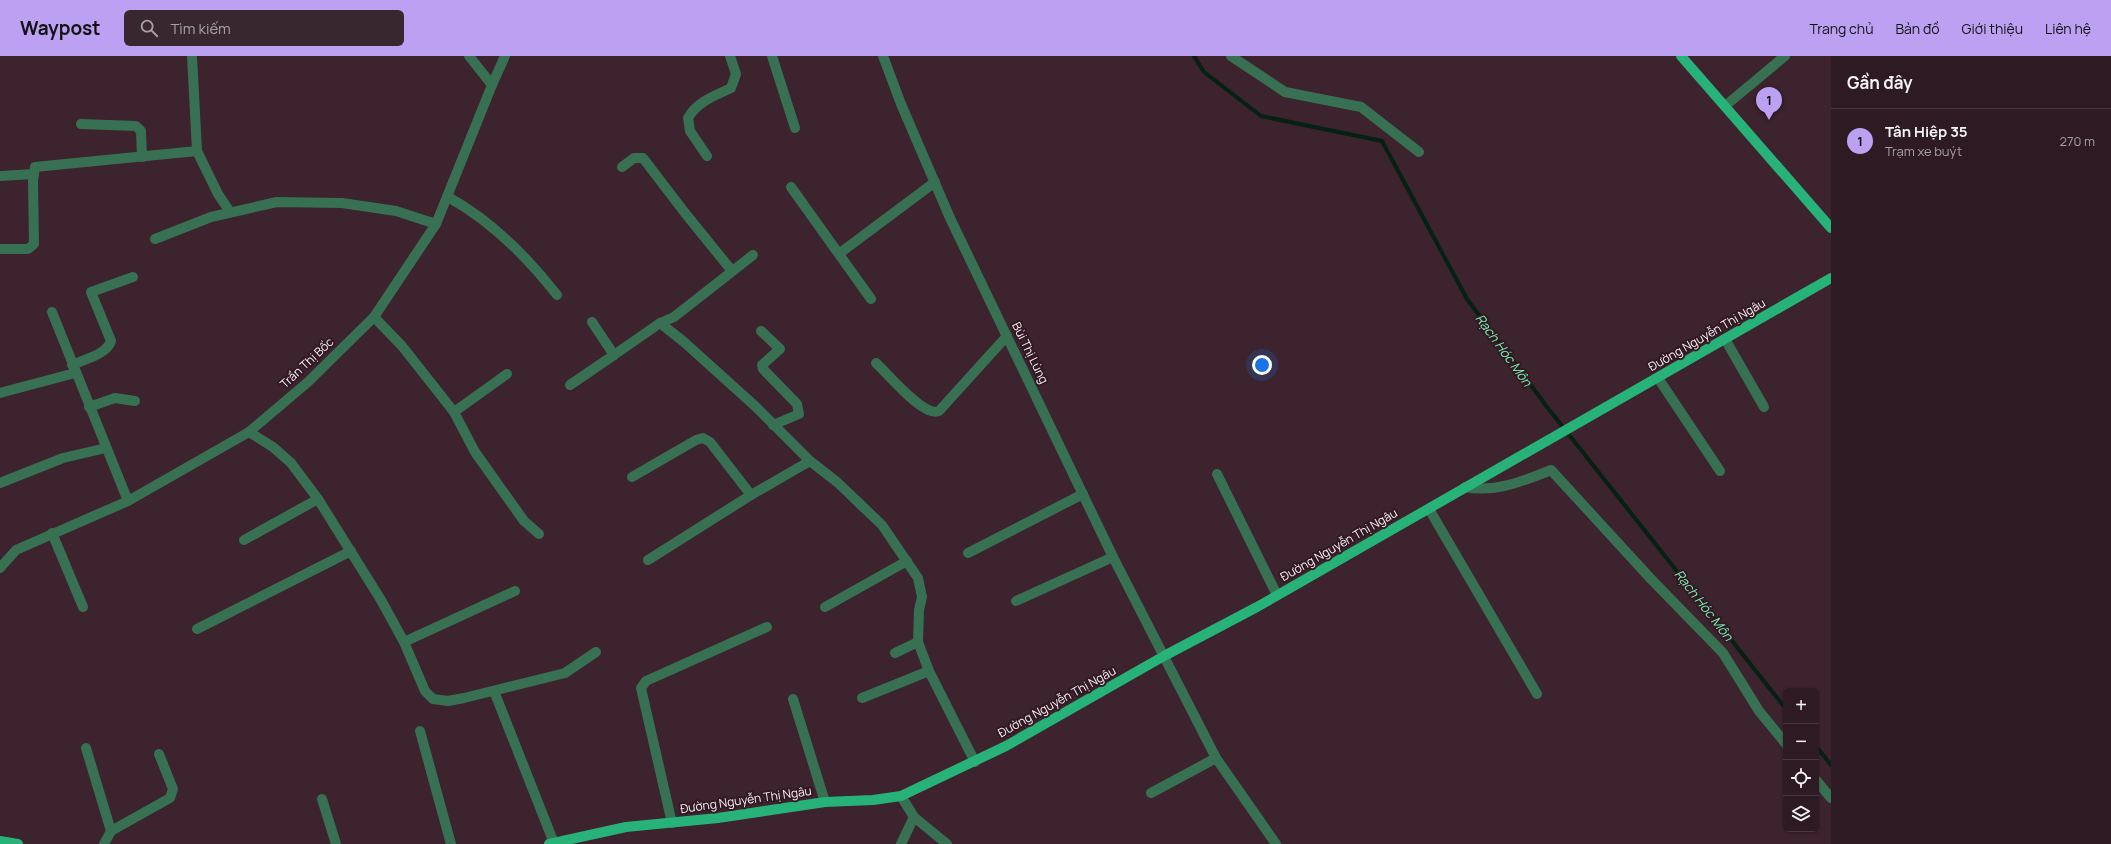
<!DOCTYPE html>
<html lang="vi">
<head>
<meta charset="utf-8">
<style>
  body { margin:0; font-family:Manrope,sans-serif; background:#39272f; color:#f1f3f6 }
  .controls { position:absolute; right:12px; bottom:12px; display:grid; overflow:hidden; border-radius:6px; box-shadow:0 1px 3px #0004 }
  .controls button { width:36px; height:36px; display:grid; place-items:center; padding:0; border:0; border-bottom:1px solid #483840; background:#2d1a22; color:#f1f3f6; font:20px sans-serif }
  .you { position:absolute; left:1262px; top:309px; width:14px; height:14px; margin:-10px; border:3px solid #fff; border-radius:50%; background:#1a73e8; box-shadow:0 0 0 6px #1a73e833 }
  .badge { display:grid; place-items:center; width:26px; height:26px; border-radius:50%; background:#bca0f2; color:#111; font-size:13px; font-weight:700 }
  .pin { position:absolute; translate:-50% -33px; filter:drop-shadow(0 1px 2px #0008) }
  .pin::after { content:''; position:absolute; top:21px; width:14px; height:12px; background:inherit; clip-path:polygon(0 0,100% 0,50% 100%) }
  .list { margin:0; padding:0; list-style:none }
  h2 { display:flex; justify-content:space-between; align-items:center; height:52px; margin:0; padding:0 16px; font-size:17px }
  h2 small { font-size:13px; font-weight:400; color:#a7a1a5 }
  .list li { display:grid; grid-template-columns:26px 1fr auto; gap:12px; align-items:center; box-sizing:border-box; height:64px; padding:0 16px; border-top:1px solid #483840 }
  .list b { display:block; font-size:15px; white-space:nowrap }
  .list p { margin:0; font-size:13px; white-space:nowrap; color:#a7a1a5 }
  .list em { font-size:13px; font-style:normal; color:#a7a1a5 }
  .icon { flex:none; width:22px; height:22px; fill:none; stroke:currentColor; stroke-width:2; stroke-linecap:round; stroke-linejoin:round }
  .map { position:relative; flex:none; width:1831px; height:788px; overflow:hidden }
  header { display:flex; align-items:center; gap:24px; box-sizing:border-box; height:56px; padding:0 20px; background:#bca0f2; color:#111 }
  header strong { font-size:19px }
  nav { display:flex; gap:22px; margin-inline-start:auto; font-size:14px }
  .search { width:280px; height:36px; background:#39272f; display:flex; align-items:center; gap:10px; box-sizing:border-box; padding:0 14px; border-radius:6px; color:#a7a1a5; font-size:15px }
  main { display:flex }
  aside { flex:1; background:#2d1a22 }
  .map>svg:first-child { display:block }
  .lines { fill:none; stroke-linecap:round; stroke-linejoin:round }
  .stream { stroke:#042114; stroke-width:4 }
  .minor { stroke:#377053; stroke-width:10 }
  .major { stroke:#27b279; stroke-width:10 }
  .labels { text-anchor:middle; stroke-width:4; stroke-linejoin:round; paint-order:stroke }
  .street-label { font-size:12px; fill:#fdeff4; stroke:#311a24 }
  .water-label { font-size:13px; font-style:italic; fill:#79f1b5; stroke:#311a24 }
</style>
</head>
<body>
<header>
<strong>Waypost</strong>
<div class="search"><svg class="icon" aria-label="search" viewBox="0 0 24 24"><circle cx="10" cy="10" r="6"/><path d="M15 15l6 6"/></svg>Tìm kiếm</div>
<nav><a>Trang chủ</a><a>Bản đồ</a><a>Giới thiệu</a><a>Liên hệ</a></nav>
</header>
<main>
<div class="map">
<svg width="1831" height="788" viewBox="0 0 1831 788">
  <rect width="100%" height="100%" fill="#3c232d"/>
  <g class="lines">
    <g class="stream">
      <path d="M1194 0 1204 16 1261 60 1382 85 1467 243 1547 351 1786 653"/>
      <path d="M1816 690 1831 709"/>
    </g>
    <g class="minor">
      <path d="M192 0 197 95 218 138 230 156"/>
      <path d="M469 0 492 29"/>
      <path d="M772 0 795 72"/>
      <path d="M883 0 901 48 950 162 1113 501 1216 702 1276 788"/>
      <path d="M1231 0 1285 36 1361 51 1419 96"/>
      <path d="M1725 50 1785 0"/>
      <path d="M81 68 136 70 141 75 142 101"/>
      <path d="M707 100 690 75 688 62C697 46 714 40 731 32L736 18 730 0"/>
      <path d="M622 111 634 102H643L685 157 732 215"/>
      <path d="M0 120 34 118"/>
      <path d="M791 131 871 243"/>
      <path d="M448 141C490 164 528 202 557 239"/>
      <path d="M155 183 211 161 277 146 342 147 396 155 436 168"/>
      <path d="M0 193H28L34 188 33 125 35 111 197 95"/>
      <path d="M840 197 935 126"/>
      <path d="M52 256 128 445"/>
      <path d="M374 261 402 290 454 356 475 396 524 465 539 478"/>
      <path d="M592 266 614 299 660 267 684 286 755 350 810 405 837 426 882 469 918 522 922 541 919 554 918 586 929 615 975 706"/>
      <path d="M660 267 674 261 753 199"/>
      <path d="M761 275 780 293 762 309 763 313 797 348 799 358 773 369"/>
      <path d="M1725 283 1764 351"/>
      <path d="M876 307C887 317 924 362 939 355L1007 280"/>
      <path d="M72 309C85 303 106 299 111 285L91 236 133 221"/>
      <path d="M1658 322 1720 415"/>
      <path d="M570 329 614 299"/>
      <path d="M0 337 75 317"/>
      <path d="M89 351 115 342 135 345"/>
      <path d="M454 356 507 318"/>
      <path d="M249 376 273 391 291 407 318 443 381 544 404 586 425 635 433 643 448 645 464 642 565 617 596 596"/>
      <path d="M1217 418 1277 539"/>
      <path d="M632 421 696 384 703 382 710 386 751 439"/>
      <path d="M0 427 63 402 106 392"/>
      <path d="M1465 431C1494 437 1524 425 1551 414L1651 523 1723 597 1759 655 1786 688"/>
      <path d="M1429 453 1537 638"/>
      <path d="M52 477 83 551"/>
      <path d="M244 484 318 443"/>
      <path d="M968 497 1083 438"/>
      <path d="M648 504 751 439 810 405"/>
      <path d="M0 512 16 494 128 445 249 376 308 326 374 261 436 168 492 29 505 0"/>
      <path d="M1016 545 1113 501"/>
      <path d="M825 551 907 505"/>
      <path d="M197 573 351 495"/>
      <path d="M404 586 515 535"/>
      <path d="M895 597 918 586"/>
      <path d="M494 635 554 787"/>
      <path d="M862 642 929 615"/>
      <path d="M793 643 825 746"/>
      <path d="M420 675 451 788"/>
      <path d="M86 692 111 775"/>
      <path d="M1816 724 1831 742"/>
      <path d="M1151 737 1216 702"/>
      <path d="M901 740 914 761 947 788"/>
      <path d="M322 743 336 788"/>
      <path d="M672 767 641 632 646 625 767 571"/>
      <path d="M104 788 111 775 170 742 173 733 159 698"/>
      <path d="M901 788 914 761"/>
    </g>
    <g class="major">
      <path d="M1681 0 1831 172"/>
      <path d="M0 785 18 788"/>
      <path d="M549 788 626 771 718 762 825 746 873 744 901 740 1006 690 1164 600 1257 551 1831 222"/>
    </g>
  </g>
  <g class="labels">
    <g class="street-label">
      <text transform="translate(1707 279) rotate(-30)" y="4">Đường Nguyễn Thị Ngâu</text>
      <text transform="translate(1030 297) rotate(64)" y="4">Bùi Thị Lùng</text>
      <text transform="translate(307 307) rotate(-43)" y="4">Trần Thị Bốc</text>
      <text transform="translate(1339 489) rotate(-30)" y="4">Đường Nguyễn Thị Ngâu</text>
      <text transform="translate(1057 646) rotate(-29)" y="4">Đường Nguyễn Thị Ngâu</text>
      <text transform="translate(746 744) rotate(-8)" y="4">Đường Nguyễn Thị Ngâu</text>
    </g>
    <g class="water-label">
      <text transform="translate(1504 294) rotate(54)" y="5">Rạch Hóc Môn</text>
      <text transform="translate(1704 549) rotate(52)" y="5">Rạch Hóc Môn</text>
    </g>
  </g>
</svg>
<div class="controls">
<button>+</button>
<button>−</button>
<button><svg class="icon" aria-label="locate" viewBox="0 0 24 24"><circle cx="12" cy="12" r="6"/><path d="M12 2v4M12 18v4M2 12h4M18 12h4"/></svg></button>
<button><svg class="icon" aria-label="layers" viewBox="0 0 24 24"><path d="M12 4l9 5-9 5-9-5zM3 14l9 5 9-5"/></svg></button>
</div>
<div class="you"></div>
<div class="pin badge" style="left:1769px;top:64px">1</div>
</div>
<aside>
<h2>Gần đây<small></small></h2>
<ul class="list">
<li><span class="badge">1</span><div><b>Tân Hiệp 35</b><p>Trạm xe buýt</p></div><em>270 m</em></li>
</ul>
</aside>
</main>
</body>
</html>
